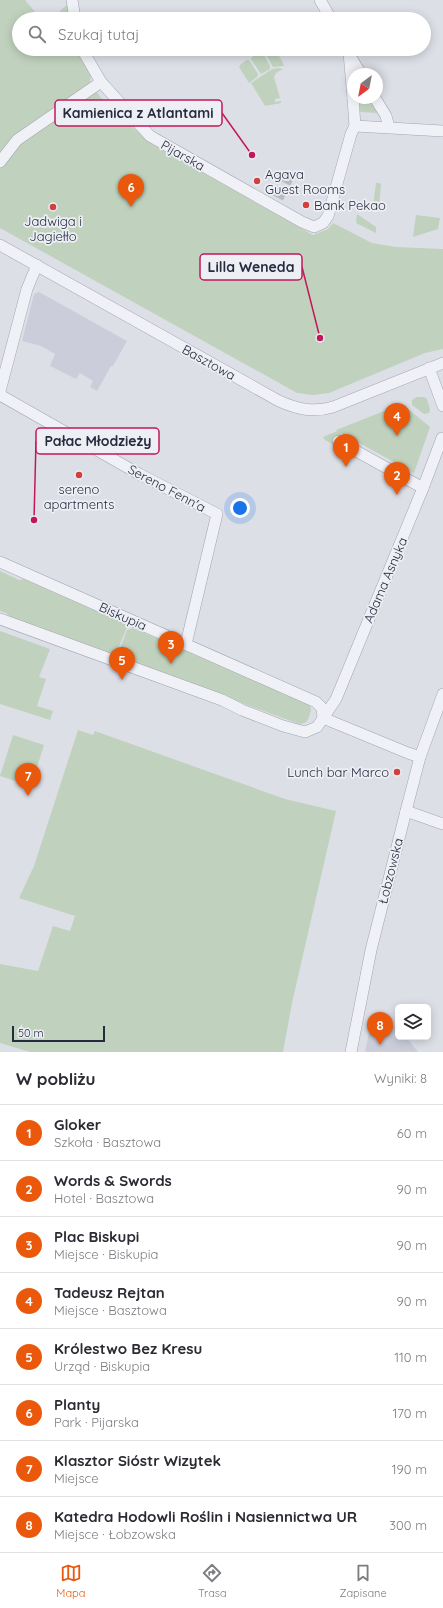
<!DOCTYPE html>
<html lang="pl">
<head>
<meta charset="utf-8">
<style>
  body { margin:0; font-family:Quicksand,sans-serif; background:#f2f2f3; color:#2b2b33 }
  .controls { position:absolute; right:12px; bottom:12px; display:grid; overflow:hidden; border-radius:6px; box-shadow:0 2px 10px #0003 }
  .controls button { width:36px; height:36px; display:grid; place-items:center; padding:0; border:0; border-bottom:1px solid #e1e1e2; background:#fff; color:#2b2b33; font:20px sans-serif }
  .compass { position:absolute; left:347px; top:68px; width:36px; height:36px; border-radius:50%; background:#fff; box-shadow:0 2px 10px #0003; rotate:212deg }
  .scale { position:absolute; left:12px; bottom:10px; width:93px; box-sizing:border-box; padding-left:4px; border:2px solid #262b3e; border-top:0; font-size:11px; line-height:14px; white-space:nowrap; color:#262b3e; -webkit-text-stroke:3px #edeff5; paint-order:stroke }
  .you { position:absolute; left:240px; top:508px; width:14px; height:14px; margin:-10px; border:3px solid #fff; border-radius:50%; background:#1a73e8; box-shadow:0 0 0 6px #1a73e833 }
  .badge { display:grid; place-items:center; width:26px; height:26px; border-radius:50%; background:#ea580c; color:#fff; font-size:13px; font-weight:700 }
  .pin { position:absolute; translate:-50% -33px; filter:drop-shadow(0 1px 2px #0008) }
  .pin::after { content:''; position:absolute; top:21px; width:14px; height:12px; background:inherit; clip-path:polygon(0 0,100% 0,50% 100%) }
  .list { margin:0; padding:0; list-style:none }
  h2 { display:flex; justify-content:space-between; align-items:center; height:52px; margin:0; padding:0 16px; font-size:17px }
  h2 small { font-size:13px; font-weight:400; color:#7c7c81 }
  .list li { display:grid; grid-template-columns:26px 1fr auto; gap:12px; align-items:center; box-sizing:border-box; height:56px; padding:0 16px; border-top:1px solid #e1e1e2 }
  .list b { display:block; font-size:15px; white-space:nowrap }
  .list p { margin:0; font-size:13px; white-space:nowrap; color:#7c7c81 }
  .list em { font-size:13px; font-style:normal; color:#7c7c81 }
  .icon { flex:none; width:22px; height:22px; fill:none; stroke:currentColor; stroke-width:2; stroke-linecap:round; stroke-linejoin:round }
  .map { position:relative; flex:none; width:443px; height:1052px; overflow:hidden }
  .search { position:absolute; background:#fff; box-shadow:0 2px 10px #0003; left:12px; right:12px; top:12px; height:44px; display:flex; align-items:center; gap:10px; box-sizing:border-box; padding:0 14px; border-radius:22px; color:#7c7c81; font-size:15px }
  .sheet { height:500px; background:#fff }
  nav { display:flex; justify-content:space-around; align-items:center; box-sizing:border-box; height:56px; border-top:1px solid #e1e1e2; background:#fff; font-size:11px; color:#7c7c81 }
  nav a { display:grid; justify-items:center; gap:2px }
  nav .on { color:#ea580c }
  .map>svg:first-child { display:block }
  .built { fill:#cbceda }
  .green { fill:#c0d2be }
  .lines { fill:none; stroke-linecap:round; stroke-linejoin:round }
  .minor-tunnel { stroke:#b8bbc5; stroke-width:11; stroke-dasharray:11 5.5; stroke-linecap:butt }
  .minor-casing { stroke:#a2a5b1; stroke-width:12 }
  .minor { stroke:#f0f1f6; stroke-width:11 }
  .poi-dot { fill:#d1403d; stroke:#edeff5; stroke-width:1.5 }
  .labels { text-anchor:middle; stroke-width:3.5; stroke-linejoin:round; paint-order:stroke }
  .street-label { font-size:13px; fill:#262b3e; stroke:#edeff5 }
  .poi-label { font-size:13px; fill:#262b3e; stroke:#edeff5; text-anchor:start }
  .leader { fill:none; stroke:#c2185b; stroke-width:1.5 }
  .callout-dot { fill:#c2185b; stroke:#edeff5; stroke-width:1.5 }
  .callout { fill:#edeff5; stroke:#c2185b; stroke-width:1.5 }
  .callout-label { font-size:14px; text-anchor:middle; font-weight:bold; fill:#262b3e }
</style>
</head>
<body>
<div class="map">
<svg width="443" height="1052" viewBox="0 0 443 1052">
  <rect width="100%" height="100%" fill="#dddfe7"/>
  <g class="built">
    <path d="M39 292 127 341 113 366H111L97 391 90 387 93 381 80 373 76 379 50 366 55 354 41 346 22 341 34 294Z"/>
    <path d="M372 1019 398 1027V1037H406L418 1052H365Z"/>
  </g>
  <g class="green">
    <path d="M0 0H25L41 19H19V49H77L91 74 90 83 102 99 150 143 313 235 328 229 333 223 372 243 396 247 443 249V349L425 353 329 393 313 395 297 393 0 228Z"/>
    <path d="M69 3 71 19H51Z"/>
    <path d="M265 49H275L283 63 284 66 273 67 264 51Z"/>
    <path d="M260 52 263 53 270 66V69L261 74 251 59 252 57Z"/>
    <path d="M247 60H249L258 74 257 77 249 83 239 67 241 64Z"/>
    <path d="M279 68 283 69 276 73 274 77 280 98 275 99V102L281 101V103L265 106 251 83 272 69Z"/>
    <path d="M359 98H371L379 113 360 112Z"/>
    <path d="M376 183H379L381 185 379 207 376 209 373 206Z"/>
    <path d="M357 214 376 227V233L356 223Z"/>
    <path d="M416 215 440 218 438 229 413 237Z"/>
    <path d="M417 397H424L427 399 430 410 429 413 424 414 412 405V400Z"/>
    <path d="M402 404 430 427 414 473 341 433 334 445 325 440 323 437 337 431 336 430Z"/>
    <path d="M0 571 19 580 24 579 128 625 115 656 10 617 6 613 0 611Z"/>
    <path d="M133 628 306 703 310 706 311 710C309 718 308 724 299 724L117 657 127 630Z"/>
    <path d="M0 631 50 649 39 677 46 679 37 706 53 711 50 720 0 704Z"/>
    <path d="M78 730 93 735 95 731 285 799 336 811 292 1003 283 1052H30L0 1043V964L38 971 53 926 70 931 75 916 19 898 34 866Z"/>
    <path d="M13 735 44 745 31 786 0 776Z"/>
  </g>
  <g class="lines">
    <path class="minor-tunnel" d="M278 198 291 172"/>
    <defs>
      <g id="minor">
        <path d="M72 0 75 19"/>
        <path d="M320 0 331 19"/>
        <path d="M82 49 101 82 150 136 302 222 314 227 323 223 328 216 351 134 355 126 353 98"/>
        <path d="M349 53 353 98"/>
        <path d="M350 56 361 74"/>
        <path d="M375 98 386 116 389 127"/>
        <path d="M355 126 443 131"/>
        <path d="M0 162 17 140 101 82"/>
        <path d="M0 245 279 401C297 409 313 413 333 407L443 363"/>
        <path d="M429 368 443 406"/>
        <path d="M0 391 27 289 37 265"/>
        <path d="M0 395 139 474 217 514 186 644"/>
        <path d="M338 441 423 488"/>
        <path d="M0 562 316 702 322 708 323 718"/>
        <path d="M0 619 222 700 242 710 283 726 305 732 317 727 336 699 423 488 442 438"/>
        <path d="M323 718 408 753 420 757"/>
        <path d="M406 811 443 824"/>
        <path d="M351 1052 371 950 406 811 420 757 443 694"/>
      </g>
    </defs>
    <use href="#minor" class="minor-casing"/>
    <use href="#minor" class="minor"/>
  </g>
  <g class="poi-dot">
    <circle cx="257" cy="181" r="4"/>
    <circle cx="306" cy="205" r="4"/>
    <circle cx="53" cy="207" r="4"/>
    <circle cx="79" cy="475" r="4"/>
    <circle cx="397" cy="772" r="4"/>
  </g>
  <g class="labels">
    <g class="street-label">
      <text transform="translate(183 155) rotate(29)" y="5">Pijarska</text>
      <text transform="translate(209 362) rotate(29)" y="5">Basztowa</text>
      <text transform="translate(167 488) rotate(28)" y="5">Sereno Fenn'a</text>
      <text transform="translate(385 580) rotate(-67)" y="5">Adama Asnyka</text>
      <text transform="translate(123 616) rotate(24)" y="5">Biskupia</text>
      <text transform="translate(390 871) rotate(-76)" y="5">Łobzowska</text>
    </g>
    <g class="poi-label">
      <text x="265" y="179">Agava<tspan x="265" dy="15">Guest Rooms</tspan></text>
      <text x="314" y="210">Bank Pekao</text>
      <text x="53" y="226" text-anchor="middle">Jadwiga i<tspan x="53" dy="15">Jagiełło</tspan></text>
      <text x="79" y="494" text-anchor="middle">sereno<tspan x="79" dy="15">apartments</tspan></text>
      <text x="389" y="777" text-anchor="end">Lunch bar Marco</text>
    </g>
  </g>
  <path class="leader" d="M252 155L222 113M320 338L302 267M34 520L36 441"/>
  <g class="callout-dot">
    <circle cx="252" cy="155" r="4"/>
    <circle cx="320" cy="338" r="4"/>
    <circle cx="34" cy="520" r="4"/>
  </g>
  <g class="callout">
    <rect x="55" y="100" width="167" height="26" rx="4"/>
    <rect x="200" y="254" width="102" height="26" rx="4"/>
    <rect x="36" y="428" width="123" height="26" rx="4"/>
  </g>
  <g class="callout-label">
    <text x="138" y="118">Kamienica z Atlantami</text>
    <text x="251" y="272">Lilla Weneda</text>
    <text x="98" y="446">Pałac Młodzieży</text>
  </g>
</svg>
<div class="controls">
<button><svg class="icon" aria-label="layers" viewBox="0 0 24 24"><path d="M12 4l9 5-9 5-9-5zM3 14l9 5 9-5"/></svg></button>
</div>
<svg class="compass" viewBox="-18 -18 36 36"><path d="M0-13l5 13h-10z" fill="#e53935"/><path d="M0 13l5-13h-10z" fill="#7c7c81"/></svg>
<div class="scale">50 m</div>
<div class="you"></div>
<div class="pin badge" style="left:346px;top:467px">1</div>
<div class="pin badge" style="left:397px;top:495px">2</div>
<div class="pin badge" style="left:171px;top:664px">3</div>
<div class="pin badge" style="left:397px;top:436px">4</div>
<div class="pin badge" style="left:122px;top:680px">5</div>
<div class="pin badge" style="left:131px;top:207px">6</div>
<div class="pin badge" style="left:28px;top:796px">7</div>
<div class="pin badge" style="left:380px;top:1045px">8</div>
<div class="search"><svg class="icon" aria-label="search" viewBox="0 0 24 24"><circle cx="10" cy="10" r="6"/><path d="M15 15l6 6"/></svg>Szukaj tutaj</div>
</div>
<section class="sheet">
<h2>W pobliżu<small>Wyniki: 8</small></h2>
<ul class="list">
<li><span class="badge">1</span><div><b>Gloker</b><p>Szkoła · Basztowa</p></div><em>60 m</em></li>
<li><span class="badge">2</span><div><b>Words &amp; Swords</b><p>Hotel · Basztowa</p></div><em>90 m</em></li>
<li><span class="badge">3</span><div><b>Plac Biskupi</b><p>Miejsce · Biskupia</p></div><em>90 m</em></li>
<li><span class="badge">4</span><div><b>Tadeusz Rejtan</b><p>Miejsce · Basztowa</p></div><em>90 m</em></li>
<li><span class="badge">5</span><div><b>Królestwo Bez Kresu</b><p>Urząd · Biskupia</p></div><em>110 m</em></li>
<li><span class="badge">6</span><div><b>Planty</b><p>Park · Pijarska</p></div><em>170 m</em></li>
<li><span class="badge">7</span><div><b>Klasztor Sióstr Wizytek</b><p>Miejsce</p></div><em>190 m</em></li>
<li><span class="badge">8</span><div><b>Katedra Hodowli Roślin i Nasiennictwa UR</b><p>Miejsce · Łobzowska</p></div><em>300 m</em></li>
</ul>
</section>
<nav>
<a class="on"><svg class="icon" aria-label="map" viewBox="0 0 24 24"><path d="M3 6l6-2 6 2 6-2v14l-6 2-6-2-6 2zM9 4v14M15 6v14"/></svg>Mapa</a>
<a><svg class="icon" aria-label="directions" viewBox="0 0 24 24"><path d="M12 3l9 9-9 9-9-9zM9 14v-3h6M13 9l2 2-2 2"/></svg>Trasa</a>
<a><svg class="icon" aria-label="saved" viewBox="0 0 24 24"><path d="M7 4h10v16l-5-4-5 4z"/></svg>Zapisane</a>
</nav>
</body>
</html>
